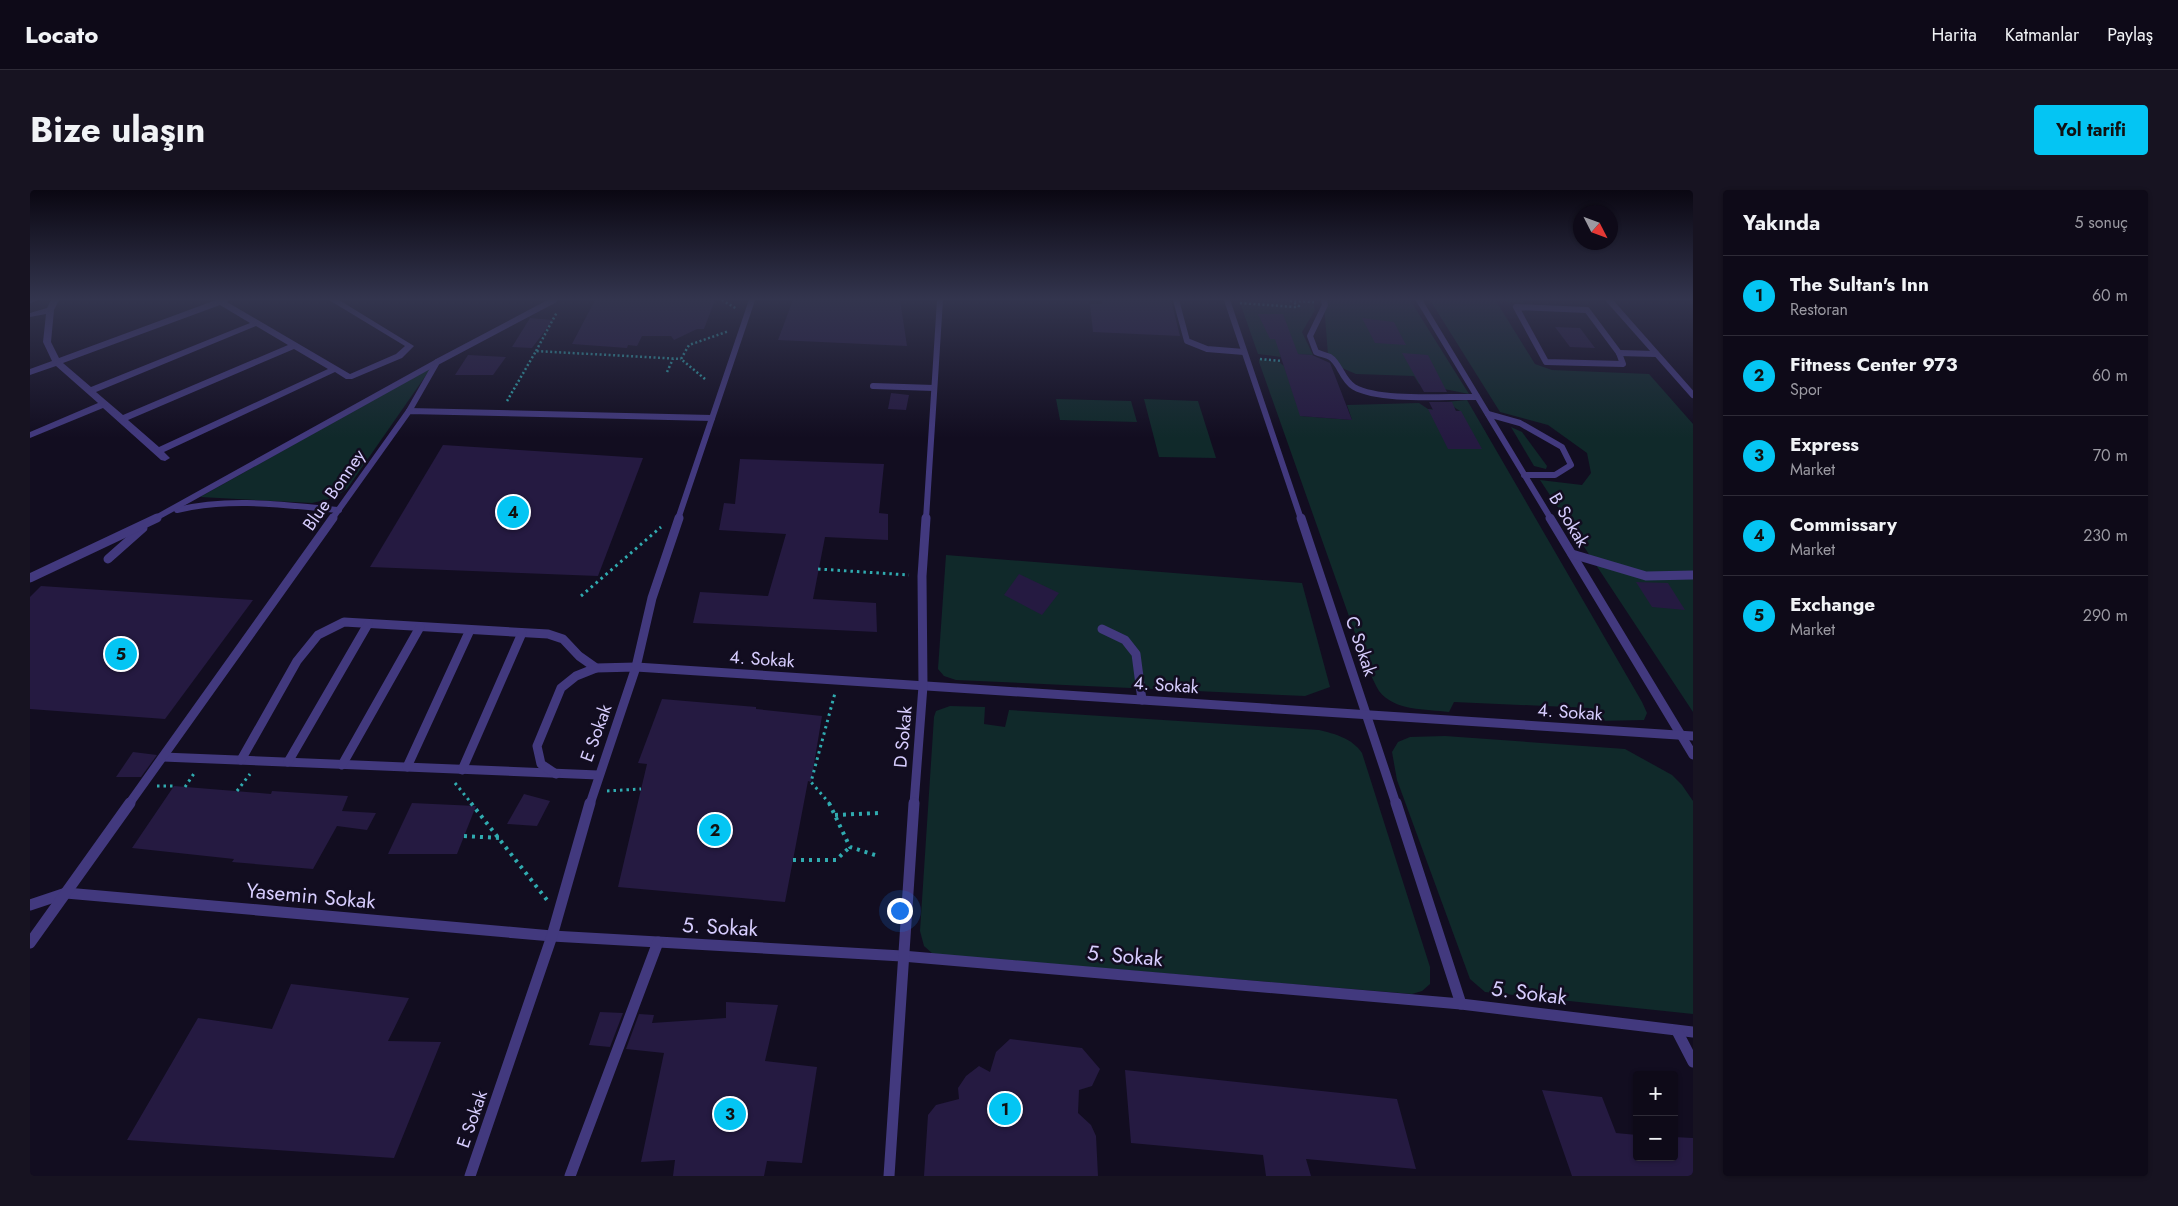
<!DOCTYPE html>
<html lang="tr">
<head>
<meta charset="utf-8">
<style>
  body { margin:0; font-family:Jost,sans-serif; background:#171321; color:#f1f3f6 }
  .controls { position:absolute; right:15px; bottom:15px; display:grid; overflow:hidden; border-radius:5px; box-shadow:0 1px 4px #0004 }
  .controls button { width:45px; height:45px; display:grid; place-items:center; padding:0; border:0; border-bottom:1px solid #2e2b37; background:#0e0a18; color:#f1f3f6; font:25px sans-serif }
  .compass { position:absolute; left:1543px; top:15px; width:45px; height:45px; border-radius:50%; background:#0e0a18; box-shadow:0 1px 4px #0004; rotate:132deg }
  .you { position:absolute; left:869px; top:720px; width:18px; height:18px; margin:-12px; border:4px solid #fff; border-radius:50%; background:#1a73e8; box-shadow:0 0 0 8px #1a73e833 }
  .badge { display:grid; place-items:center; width:32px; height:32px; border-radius:50%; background:#04c5f3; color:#111; font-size:16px; font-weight:700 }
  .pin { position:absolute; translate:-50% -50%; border:2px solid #fff; box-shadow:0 1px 5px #0006 }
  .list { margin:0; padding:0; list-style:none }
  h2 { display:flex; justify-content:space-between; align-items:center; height:65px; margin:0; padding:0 20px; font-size:21px }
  h2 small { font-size:16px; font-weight:400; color:#9b9aa2 }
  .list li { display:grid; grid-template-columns:32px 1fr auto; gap:15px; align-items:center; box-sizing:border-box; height:80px; padding:0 20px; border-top:1px solid #2e2b37 }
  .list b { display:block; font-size:19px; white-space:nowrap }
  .list p { margin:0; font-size:16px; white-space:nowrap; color:#9b9aa2 }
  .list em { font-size:16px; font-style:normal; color:#9b9aa2 }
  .map { position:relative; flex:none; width:1663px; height:986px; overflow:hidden; border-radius:5px }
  header { display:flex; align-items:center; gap:30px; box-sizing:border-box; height:70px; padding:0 25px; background:#0e0a18; border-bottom:1px solid #2e2b37 }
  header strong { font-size:24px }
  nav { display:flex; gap:28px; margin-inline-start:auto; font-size:18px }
  .intro { display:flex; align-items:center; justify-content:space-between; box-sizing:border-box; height:120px; padding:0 30px }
  h1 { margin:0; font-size:35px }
  .button { padding:12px 22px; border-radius:5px; background:#04c5f3; color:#111; font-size:18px; font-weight:700 }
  main { display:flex; gap:30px; padding:0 30px }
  aside { flex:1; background:#0e0a18; border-radius:5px; box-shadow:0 1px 4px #0004 }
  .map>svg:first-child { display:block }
  .green { fill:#10292a }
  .building { fill:#251a41 }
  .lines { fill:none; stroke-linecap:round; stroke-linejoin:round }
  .path-far2 { stroke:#30abb0; stroke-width:2.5; stroke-dasharray:2 2.5; stroke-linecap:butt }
  .path-far1 { stroke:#30abb0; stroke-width:3; stroke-dasharray:2.5 4; stroke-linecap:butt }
  .path { stroke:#30abb0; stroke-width:4; stroke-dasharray:3 5; stroke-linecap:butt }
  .service-far2 { stroke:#42397e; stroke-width:6 }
  .service-far1 { stroke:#42397e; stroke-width:9 }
  .service { stroke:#42397e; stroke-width:11 }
  .minor { fill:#42397e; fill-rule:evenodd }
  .labels { text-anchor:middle; stroke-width:5; stroke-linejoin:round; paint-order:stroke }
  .street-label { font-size:18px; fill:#d7cdfe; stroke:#120d20 }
  .near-street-label { font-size:21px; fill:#d7cdfe; stroke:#120d20 }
</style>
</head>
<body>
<header>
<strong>Locato</strong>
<nav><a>Harita</a><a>Katmanlar</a><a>Paylaş</a></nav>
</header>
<div class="intro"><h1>Bize ulaşın</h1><a class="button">Yol tarifi</a></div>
<main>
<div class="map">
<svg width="1663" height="986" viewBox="0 0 1663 986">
  <rect width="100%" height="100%" fill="#120d20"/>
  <g class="green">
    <path d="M1209 110H1283L1285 120 1272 142 1283 165 1250 163 1251 167 1228 164Z"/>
    <path d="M1303 110H1380L1439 204 1389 194 1384 186 1326 184 1312 178 1298 165 1294 113Z"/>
    <path d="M1400 110H1492L1494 113 1466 111 1505 174 1522 180 1619 184 1663 234V522L1510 290 1552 295 1561 283 1557 263 1518 235 1470 222Z"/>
    <path d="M1229 169 1249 172 1254 176 1271 226 1322 230 1317 215 1389 213 1398 219 1430 221 1416 212 1437 210 1612 512 1617 523 1614 530 1565 531 1559 518 1424 512 1419 522C1396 519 1364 521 1349 501 1345 495 1342 486 1338 480L1229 172Z"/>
    <path d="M401 178 317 299 304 308 282 313 170 307Z"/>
    <path d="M1026 209 1101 211 1107 232 1030 230Z"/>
    <path d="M1114 209 1168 211 1186 268 1129 267Z"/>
    <path d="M1481 237 1492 242 1517 276 1516 279 1504 276Z"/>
    <path d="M916 365 1272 393 1300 497 1275 506 926 490 914 486 908 479Z"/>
    <path d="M920 516 955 517 954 534 975 537 979 520 1289 540C1305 544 1322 548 1332 563L1400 777V794L1392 801 1382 804 903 764 894 756 890 741 904 527 906 521Z"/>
    <path d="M1415 546 1595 559 1642 585 1652 595 1663 611V824L1455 802 1440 789 1367 590 1362 562 1368 552 1380 547Z"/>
  </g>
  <g class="building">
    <path d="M565 110H685L674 139H667L644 150 641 146H612L607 156 598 155 597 158 542 154Z"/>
    <path d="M763 110H870L877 156 748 150Z"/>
    <path d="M1071 110H1141L1150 146 1063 142 1060 114H1072Z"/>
    <path d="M1228 124H1253L1268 164 1282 165 1300 173 1322 230 1270 226 1245 149H1240Z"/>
    <path d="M500 128 523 130 502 158 482 157Z"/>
    <path d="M1332 128 1364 132 1376 155 1345 153Z"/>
    <path d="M1525 137 1550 138 1565 158 1540 157Z"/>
    <path d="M1372 163 1398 165 1417 202H1394Z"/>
    <path d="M438 165 476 167 463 185H425Z"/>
    <path d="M861 203 879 205 876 220 858 219Z"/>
    <path d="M1399 212H1422L1426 221H1431L1452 259H1418L1398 219 1403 220Z"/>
    <path d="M413 255 613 268 568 386 340 377Z"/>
    <path d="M710 269 854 274 849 323 858 324V350L795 347 783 409 846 413 847 442 663 433 670 402 738 406 756 344 689 340 694 313 705 314Z"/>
    <path d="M989 384 1029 403 1012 425 974 405Z"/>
    <path d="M1606 392 1638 393 1655 420 1622 417Z"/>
    <path d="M11 396 223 410 135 529 0 519V407Z"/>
    <path d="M632 509 726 517V519L792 526 781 592 778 591 755 712 588 697 617 574 608 573Z"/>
    <path d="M103 562 127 565 111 587H86Z"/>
    <path d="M144 596 241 604 242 601 318 606 312 621 346 623 337 640 307 636 283 679 202 672 204 669 102 658Z"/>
    <path d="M494 604 520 611 507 636 477 634Z"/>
    <path d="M382 613 446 616 427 664H358Z"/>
    <path d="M261 794 379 808 358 851 411 852 364 968 97 950 168 828 242 839Z"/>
    <path d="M696 812 748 815 735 871 787 877 772 973 737 971 734 986H643L645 970 611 972 634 863 596 859 609 824 624 825 622 833 696 828Z"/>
    <path d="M570 822 593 823 580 857 559 855Z"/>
    <path d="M980 849 1052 858 1070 879 1062 896 1049 900 1048 923 1061 935 1066 946 1068 986H894L898 925 906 915 929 909 928 898 936 886 949 876 960 882 966 862Z"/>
    <path d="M1095 880 1367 909 1386 979 1276 969 1281 986H1236L1233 965 1101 953Z"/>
    <path d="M1512 900 1572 907 1586 943 1607 945V967H1644V947L1663 948V986H1542Z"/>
  </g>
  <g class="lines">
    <g class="path-far2">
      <path d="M692 110 707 119"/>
      <path d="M1210 113 1265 117 1269 116 1261 111 1284 112"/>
      <path d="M506 161 527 122"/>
      <path d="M1230 169 1252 171"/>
      <path d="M637 182 643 169"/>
      <path d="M675 189 651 169 659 155 699 141"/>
      <path d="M477 211 506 161 651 169"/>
    </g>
    <g class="path-far1">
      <path d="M788 379 879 385"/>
      <path d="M551 406 631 337"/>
      <path d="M425 593 442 614"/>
      <path d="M127 596H144"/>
      <path d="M155 597 165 582"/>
      <path d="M207 601 220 584"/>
      <path d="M577 601 611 599"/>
      <path d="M800 614 781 592 805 503"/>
    </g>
    <g class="path">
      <path d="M441 613 517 710"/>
      <path d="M799 613 820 657 845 665"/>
      <path d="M805 625 848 623"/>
      <path d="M434 646 469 648"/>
      <path d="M763 670H806L820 657"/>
    </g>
    <g class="service-far2">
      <path d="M1146 110 1157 151 1177 159 1214 162"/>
      <path d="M1197 110 1271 329"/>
      <path d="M1294 110 1295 115 1280 146 1286 162C1290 164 1296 165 1300 167 1310 173 1312 190 1324 197 1351 212 1416 206 1447 207"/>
      <path d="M1389 110 1521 329"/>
      <path d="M1579 110 1663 205"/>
      <path d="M1486 117 1557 120 1589 163 1593 174 1516 172Z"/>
      <path d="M1589 163 1626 164"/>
      <path d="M843 196 904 198"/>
      <path d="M379 221 407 172 524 110"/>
      <path d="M1458 224 1490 233 1532 257 1541 275 1525 285H1494"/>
      <path d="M147 320C201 307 254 315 309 320"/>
      <path d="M124 329 407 172"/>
      <path d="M302 329 379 221 682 228"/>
      <path d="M648 329 722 110"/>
      <path d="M896 329 910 110"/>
    </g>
    <g class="service-far1">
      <path d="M1271 328 1366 614"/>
      <path d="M1520 328 1663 565"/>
      <path d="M1542 364 1616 386 1663 385"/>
      <path d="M78 369 113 338"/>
      <path d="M0 388 127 328"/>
      <path d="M1072 439 1095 450 1106 464 1112 510"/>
      <path d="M133 567 568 585"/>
      <path d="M211 570 267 471 288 445 314 432 518 444 533 449 549 466 566 478 606 477 1663 546"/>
      <path d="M258 572 338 434"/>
      <path d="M312 575 390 437"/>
      <path d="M377 577 440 440"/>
      <path d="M432 580 492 443"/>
      <path d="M526 584 511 574 507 556 531 498 546 486 566 478"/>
      <path d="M99 614 303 328"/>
      <path d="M560 614 606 477 622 408 649 328"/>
      <path d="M884 614 893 496 892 386 896 328"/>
    </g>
    <g class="service">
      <path d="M1366 613 1431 814"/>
      <path d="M0 715 36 703 522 746 872 766 1431 814 1663 842"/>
      <path d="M0 753 100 613"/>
      <path d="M1647 841 1663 872"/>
      <path d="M440 986 522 746 560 613"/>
      <path d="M540 986 628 752"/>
      <path d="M859 986 884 613"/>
    </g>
    <g class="minor">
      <path d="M0 110H9L0 113Z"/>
      <path d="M21 110H29L24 120 21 152 29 168 186 110H199L197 112 320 184 366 164 375 156 299 110H309L384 156 372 168 322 189H316L305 182 134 262 140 268 135 271 131 270 73 218 0 248V242L68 213 26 176 0 185V179L22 171 13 152 16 124 0 127V123L17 118ZM190 115 220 133 61 197 33 173ZM226 136 258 155 93 225 66 202ZM264 159 298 179 129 257 98 230Z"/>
    </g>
  </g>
  <linearGradient id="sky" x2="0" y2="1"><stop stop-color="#0a0712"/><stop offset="0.44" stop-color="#33354e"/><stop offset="1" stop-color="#33354e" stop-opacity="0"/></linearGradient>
  <rect width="1663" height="248" fill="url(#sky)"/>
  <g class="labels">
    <g class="street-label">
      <text transform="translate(304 300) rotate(-55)" y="6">Blue Bonney</text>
      <text transform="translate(1539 330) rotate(59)" y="6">B Sokak</text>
      <text transform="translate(1331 456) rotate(71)" y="6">C Sokak</text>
      <text transform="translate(732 469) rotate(4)" y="6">4. Sokak</text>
      <text transform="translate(1136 495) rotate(4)" y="6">4. Sokak</text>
      <text transform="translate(1540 522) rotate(4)" y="6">4. Sokak</text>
      <text transform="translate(566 543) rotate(-70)" y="6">E Sokak</text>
      <text transform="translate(873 547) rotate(-85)" y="6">D Sokak</text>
      <text transform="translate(442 929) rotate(-71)" y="6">E Sokak</text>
    </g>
    <g class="near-street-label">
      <text transform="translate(281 706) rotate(5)" y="7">Yasemin Sokak</text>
      <text transform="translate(690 737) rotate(3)" y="7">5. Sokak</text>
      <text transform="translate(1095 766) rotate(5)" y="7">5. Sokak</text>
      <text transform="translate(1499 803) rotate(7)" y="7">5. Sokak</text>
    </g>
  </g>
</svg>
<div class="controls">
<button>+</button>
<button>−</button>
</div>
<svg class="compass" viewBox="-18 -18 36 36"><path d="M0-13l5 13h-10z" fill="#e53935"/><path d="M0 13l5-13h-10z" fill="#9b9aa2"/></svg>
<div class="you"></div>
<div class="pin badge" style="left:975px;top:919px">1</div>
<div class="pin badge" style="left:685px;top:640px">2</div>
<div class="pin badge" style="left:700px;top:924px">3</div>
<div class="pin badge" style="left:483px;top:322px">4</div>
<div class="pin badge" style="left:91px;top:464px">5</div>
</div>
<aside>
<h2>Yakında<small>5 sonuç</small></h2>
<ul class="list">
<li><span class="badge">1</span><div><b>The Sultan's Inn</b><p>Restoran</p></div><em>60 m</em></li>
<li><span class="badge">2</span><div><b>Fitness Center 973</b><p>Spor</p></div><em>60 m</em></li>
<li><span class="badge">3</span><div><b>Express</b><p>Market</p></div><em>70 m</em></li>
<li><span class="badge">4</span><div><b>Commissary</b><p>Market</p></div><em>230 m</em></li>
<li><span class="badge">5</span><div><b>Exchange</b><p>Market</p></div><em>290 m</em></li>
</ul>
</aside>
</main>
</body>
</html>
